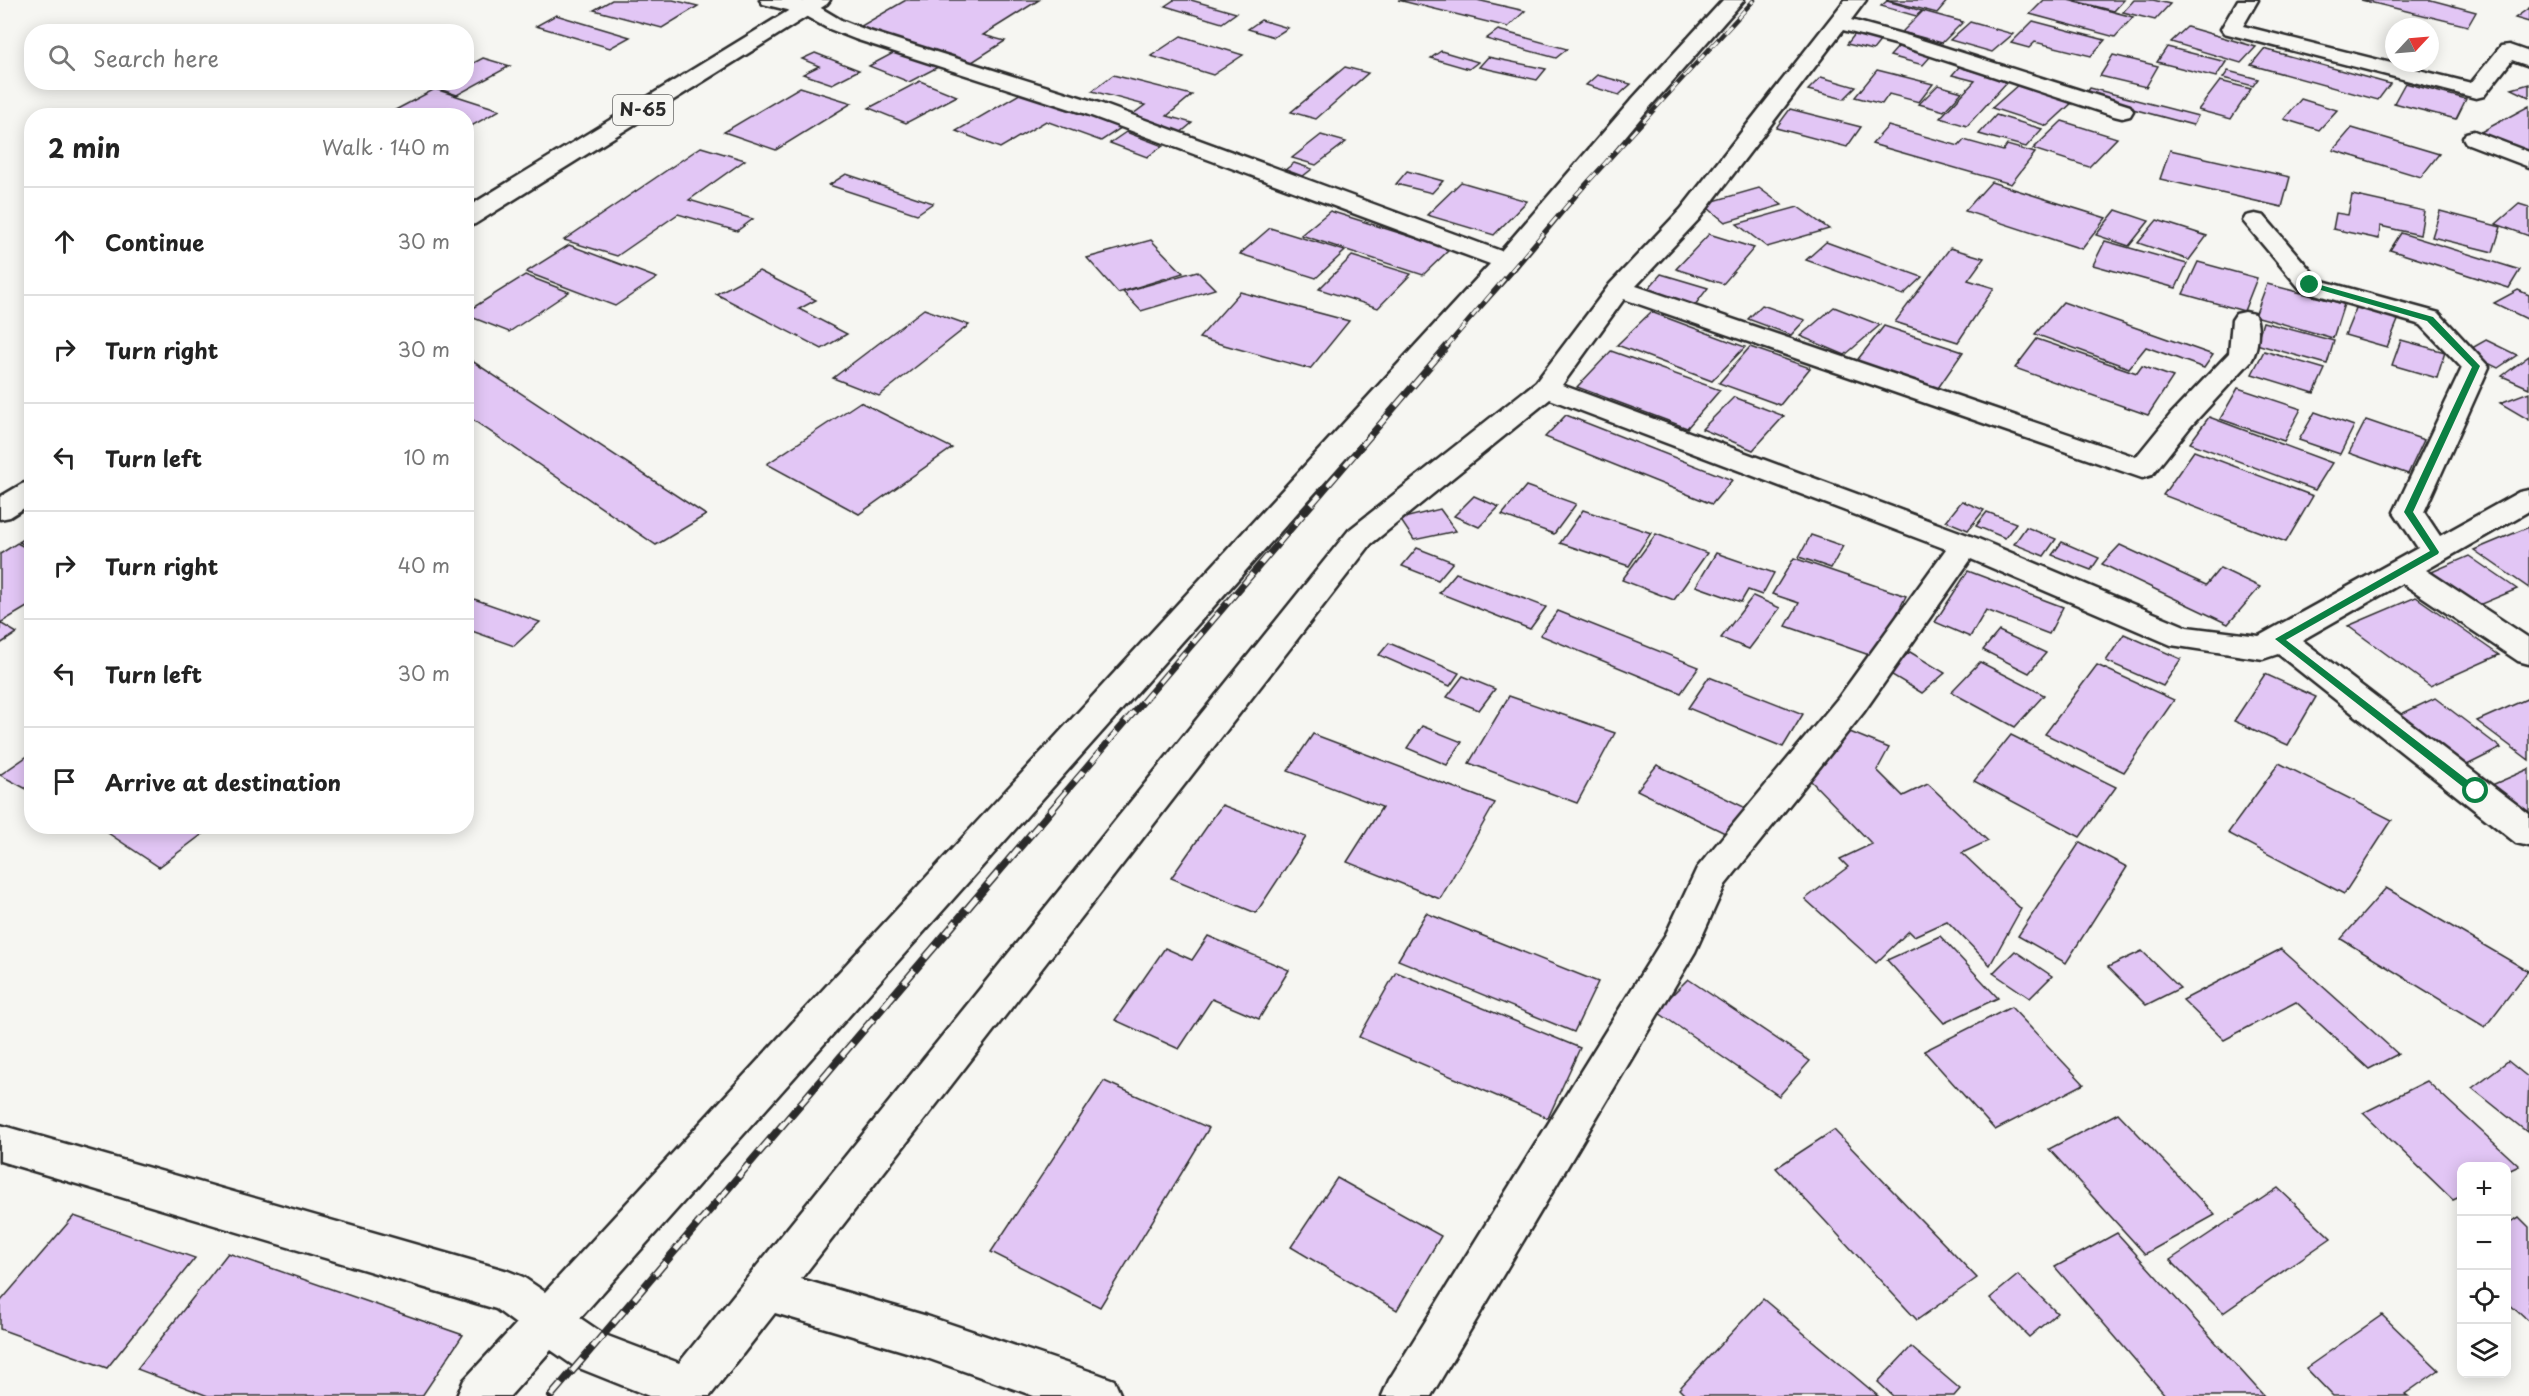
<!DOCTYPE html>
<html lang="en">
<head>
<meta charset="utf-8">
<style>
  body { margin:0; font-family:"Playpen Sans",sans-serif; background:#f2f2f2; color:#222 }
  .controls { position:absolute; right:18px; bottom:18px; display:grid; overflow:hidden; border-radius:12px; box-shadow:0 3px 15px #0003 }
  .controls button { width:54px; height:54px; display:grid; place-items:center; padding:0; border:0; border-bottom:2px solid #e0e0e0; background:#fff; color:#222; font:30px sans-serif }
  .compass { position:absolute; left:2385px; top:18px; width:54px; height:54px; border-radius:50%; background:#fff; box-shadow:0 3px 15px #0003; rotate:64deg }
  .stop { position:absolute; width:18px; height:18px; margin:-14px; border:4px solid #0b8043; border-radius:50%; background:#fff }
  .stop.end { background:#0b8043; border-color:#fff; box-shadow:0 2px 6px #0008 }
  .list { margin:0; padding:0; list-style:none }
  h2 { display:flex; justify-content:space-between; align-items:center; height:78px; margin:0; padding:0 24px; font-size:26px }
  h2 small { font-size:20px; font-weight:400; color:#767676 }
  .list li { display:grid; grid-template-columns:39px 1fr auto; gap:18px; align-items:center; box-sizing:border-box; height:108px; padding:0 24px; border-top:2px solid #e0e0e0 }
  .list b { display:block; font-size:22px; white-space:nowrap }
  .list em { font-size:20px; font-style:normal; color:#767676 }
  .icon { flex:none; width:33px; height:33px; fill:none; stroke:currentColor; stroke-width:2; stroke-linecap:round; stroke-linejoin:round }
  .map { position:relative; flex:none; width:2529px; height:1396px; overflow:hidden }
  .search { position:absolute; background:#fff; box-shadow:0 3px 15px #0003; left:24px; top:24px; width:450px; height:66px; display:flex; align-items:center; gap:15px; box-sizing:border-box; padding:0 21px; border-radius:24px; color:#767676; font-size:22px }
  .panel { position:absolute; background:#fff; box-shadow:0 3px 15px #0003; left:24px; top:108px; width:450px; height:726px; border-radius:24px }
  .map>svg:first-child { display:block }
  .building { fill:#e2c6f5; stroke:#2b2b2b; stroke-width:1.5 }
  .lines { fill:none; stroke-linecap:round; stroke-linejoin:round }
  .minor-casing { stroke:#2b2b2b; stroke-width:5 }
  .highway-casing { stroke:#2b2b2b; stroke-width:5 }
  .minor { fill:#f6f6f2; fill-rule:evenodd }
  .highway { fill:#f6f6f2; fill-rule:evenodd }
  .rail-far2-casing { stroke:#2b2b2b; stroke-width:4.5 }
  .rail-far1-casing { stroke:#2b2b2b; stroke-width:7 }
  .rail-casing { stroke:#2b2b2b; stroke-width:8 }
  .rail-far2 { stroke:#f6f6f2; stroke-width:3; stroke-dasharray:10; stroke-linecap:butt }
  .rail-far1 { stroke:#f6f6f2; stroke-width:4.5; stroke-dasharray:13; stroke-linecap:butt }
  .rail { stroke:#f6f6f2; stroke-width:5; stroke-dasharray:16; stroke-linecap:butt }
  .route { fill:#0b8043 }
  .labels { text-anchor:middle; stroke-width:4.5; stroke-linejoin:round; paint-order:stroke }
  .shield { fill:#f6f6f2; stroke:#686867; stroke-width:1.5 }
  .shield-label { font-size:18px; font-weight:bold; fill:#2b2b2b }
</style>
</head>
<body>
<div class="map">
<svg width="2529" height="1396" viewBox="0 0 2529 1396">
  <rect width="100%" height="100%" fill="#f6f6f2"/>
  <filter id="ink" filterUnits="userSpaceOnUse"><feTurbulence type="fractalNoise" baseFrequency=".0167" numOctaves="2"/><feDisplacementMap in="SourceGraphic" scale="12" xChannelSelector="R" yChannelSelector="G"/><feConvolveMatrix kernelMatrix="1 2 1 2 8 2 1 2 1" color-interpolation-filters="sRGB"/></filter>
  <g filter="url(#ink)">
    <g class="building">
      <path d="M612 0H673L698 6 662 28 594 10Z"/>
      <path d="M906 0H1039L983 35 1005 41 969 64 856 29Z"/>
      <path d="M1174 0H1191L1236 13 1222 23 1165 6Z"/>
      <path d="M1398 0H1477L1525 11 1508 27Z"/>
      <path d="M1886 0H1948L1937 13Z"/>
      <path d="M2044 0H2068L2133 17 2115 37 2030 14Z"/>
      <path d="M2071 0H2124L2114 11Z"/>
      <path d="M2134 0H2153L2170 4 2155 20 2123 12Z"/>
      <path d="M2361 0H2431L2476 12 2468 26Z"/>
      <path d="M1887 1 1922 11 1916 16 1881 6Z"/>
      <path d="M2529 8V22L2515 18Z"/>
      <path d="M1923 11 1963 22 1942 43 1902 32Z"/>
      <path d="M556 15 630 37 610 48 536 26Z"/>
      <path d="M1261 20 1288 28 1274 37 1248 29Z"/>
      <path d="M2033 21 2105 40 2091 56 2035 42 2029 48 2011 43Z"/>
      <path d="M1970 22 2013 34 1992 52 1950 40Z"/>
      <path d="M2187 27 2256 47 2241 63 2171 42Z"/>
      <path d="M1498 30 1567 49 1556 58 1486 39Z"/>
      <path d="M1855 34 1881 40 1873 50 1847 44Z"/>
      <path d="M1181 36 1243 55 1213 75 1151 56Z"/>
      <path d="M1898 47 1931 56 1923 65 1890 56Z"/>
      <path d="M2167 47 2226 62 2216 77 2157 62Z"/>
      <path d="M2264 49 2390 84 2378 100 2251 65Z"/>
      <path d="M897 51 938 67 909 82 869 66Z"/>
      <path d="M1441 51 1478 62 1469 69 1431 58Z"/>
      <path d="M815 53 859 70 832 84 803 74 819 66 802 59Z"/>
      <path d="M2113 55 2158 66 2146 87 2100 76Z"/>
      <path d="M1488 57 1546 69 1537 80 1479 67Z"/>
      <path d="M483 58 510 66 457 95 430 86 437 82H466V67Z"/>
      <path d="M1345 67 1368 73 1316 119 1291 112Z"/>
      <path d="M1959 67 2008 81 1967 126 1940 118 1975 81 1952 75Z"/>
      <path d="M1877 70 1933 84 1919 102 1889 94 1882 104 1855 97Z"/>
      <path d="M2228 71 2258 79 2253 86 2223 78Z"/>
      <path d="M1113 75 1192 95 1167 116 1192 123 1179 134 1125 120 1145 105 1092 91Z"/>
      <path d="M1597 75 1631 84 1619 95 1586 85Z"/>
      <path d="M1821 77 1856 87 1844 99 1808 90Z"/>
      <path d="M920 81 957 96 906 123 869 108Z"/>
      <path d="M2220 81 2251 89 2231 119 2198 110Z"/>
      <path d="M2405 83 2466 99 2456 119 2394 103Z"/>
      <path d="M2019 84 2074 101 2047 126 1992 108Z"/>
      <path d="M2529 84V97L2512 89Z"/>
      <path d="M1938 85 1962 92 1944 111 1919 104Z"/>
      <path d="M800 87 852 103 776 150 724 132Z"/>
      <path d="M2090 88 2198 116 2193 125 2084 96Z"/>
      <path d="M435 89 500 110 466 129V116H384Z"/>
      <path d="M1023 92 1121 128 1101 141 1046 121 1000 148 956 131Z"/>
      <path d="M2301 99 2337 110 2319 130 2284 119Z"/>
      <path d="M2529 106V153L2479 133Z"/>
      <path d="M1790 109 1861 127 1847 147 1776 128Z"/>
      <path d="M1996 115 2042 129 2026 147 1979 134Z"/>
      <path d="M2062 121 2117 138 2089 167 2033 149Z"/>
      <path d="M1888 126 1959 146 1964 140 2003 151 2007 145 2035 153 2011 184 1872 144Z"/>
      <path d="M2352 128 2439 154 2421 177 2333 150Z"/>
      <path d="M1126 132 1163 146 1147 157 1110 143Z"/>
      <path d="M1321 135 1346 142 1316 165 1292 158Z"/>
      <path d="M701 147 745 160 689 200 753 219 737 231 678 214 617 256 564 240Z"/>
      <path d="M2170 150 2290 177 2282 207 2160 179Z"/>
      <path d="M1294 163 1312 169 1298 180 1280 174Z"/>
      <path d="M1407 171 1443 181 1432 193 1396 184Z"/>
      <path d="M846 174 933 203 917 214 829 185Z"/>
      <path d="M1461 182 1527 201 1494 235 1427 215Z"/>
      <path d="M1991 182 2106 218 2082 249 1965 211Z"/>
      <path d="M1759 188 1782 205 1725 222 1703 204Z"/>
      <path d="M2352 195 2424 211 2420 235 2380 226 2379 239 2333 229 2336 213 2348 215Z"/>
      <path d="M2519 204 2529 207V236L2496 224Z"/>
      <path d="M1798 207 1829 229 1767 247 1737 224Z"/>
      <path d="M2116 210 2149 221 2129 246 2096 235Z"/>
      <path d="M1330 211 1450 249 1423 275 1301 235Z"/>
      <path d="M2440 211 2501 227 2493 252 2432 237Z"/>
      <path d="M2157 220 2207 236 2189 260 2138 243Z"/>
      <path d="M1270 228 1345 251 1316 278 1240 254Z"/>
      <path d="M2401 233 2520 270 2509 288 2390 250Z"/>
      <path d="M1709 234 1754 248 1723 284 1676 269Z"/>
      <path d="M1151 240 1183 273 1118 293 1087 258Z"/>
      <path d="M2105 241 2187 264 2176 288 2093 265Z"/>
      <path d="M1826 242 1922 277 1903 295 1806 260Z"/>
      <path d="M569 245 657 278 615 306 526 272Z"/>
      <path d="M1950 248 1984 258 1968 280 1994 288 1958 342 1895 322Z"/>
      <path d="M1352 256 1411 274 1378 308 1319 289Z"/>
      <path d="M2198 262 2257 278 2244 311 2183 294Z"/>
      <path d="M759 271 816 300 799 309 847 334 822 349 716 294Z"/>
      <path d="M1197 271 1215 289 1141 311 1123 292Z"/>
      <path d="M1661 274 1708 288 1695 305 1647 290Z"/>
      <path d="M525 275 569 292 509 332 466 315V312Z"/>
      <path d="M2267 284 2344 304 2333 338 2255 316Z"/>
      <path d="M2518 290 2529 295V320L2494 303Z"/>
      <path d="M1240 292 1349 321 1310 369 1199 338Z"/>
      <path d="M2063 302 2213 355 2204 368 2146 347 2129 368 2035 334Z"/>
      <path d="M1762 305 1805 320 1791 335 1748 319Z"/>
      <path d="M2357 306 2399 318 2387 347 2345 335Z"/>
      <path d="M1834 307 1880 325 1845 355 1800 336Z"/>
      <path d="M924 309 969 325 879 396 833 378Z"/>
      <path d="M1651 312 1745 347 1712 381 1617 345Z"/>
      <path d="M2263 322 2334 341 2327 364 2256 344Z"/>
      <path d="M1884 326 1963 352 1936 391 1855 363Z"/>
      <path d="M2037 339 2137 373 2142 366 2173 377 2148 415 2015 368Z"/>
      <path d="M2401 340 2445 352 2437 378 2392 365Z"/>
      <path d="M2486 340 2517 355 2498 368 2465 352Z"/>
      <path d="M1750 347 1810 368 1780 405 1719 383Z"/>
      <path d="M1611 351 1720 390 1687 428 1577 387Z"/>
      <path d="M2264 351 2325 369 2314 393 2252 374Z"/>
      <path d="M2529 356V388L2502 376Z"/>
      <path d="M466 357 706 515 656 545 466 415Z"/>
      <path d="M2238 388 2301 409 2284 441 2220 419Z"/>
      <path d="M2529 392V420L2500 403Z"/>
      <path d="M1734 397 1784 416 1753 450 1702 429Z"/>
      <path d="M860 402 952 448 859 514 767 464Z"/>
      <path d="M2315 412 2354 426 2340 454 2299 440Z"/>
      <path d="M1566 415 1732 480 1712 504 1545 437Z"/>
      <path d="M2209 417 2332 463 2315 490 2190 443Z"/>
      <path d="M2366 420 2424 440 2408 474 2349 453Z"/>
      <path d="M2194 451 2313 496 2286 542 2163 495Z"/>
      <path d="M1526 486 1576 504 1554 534 1502 515Z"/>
      <path d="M1474 496 1499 507 1479 527 1454 516Z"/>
      <path d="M1962 501 1984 510 1968 530 1946 521Z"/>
      <path d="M1440 509 1456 531 1414 540 1400 519Z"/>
      <path d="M1583 510 1651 533 1629 566 1560 543Z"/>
      <path d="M1987 512 2016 523 2005 538 1976 526Z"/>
      <path d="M2026 527 2056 539 2044 556 2014 544Z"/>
      <path d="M2529 527V588L2474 550Z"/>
      <path d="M32 534V548L19 542Z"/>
      <path d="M1656 534 1707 553 1674 600 1622 580Z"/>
      <path d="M1811 535 1843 546 1831 568 1799 557Z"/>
      <path d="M2062 542 2099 558 2091 570 2052 555Z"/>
      <path d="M17 543 32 551V604L0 623 17 633 0 644V554Z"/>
      <path d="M2120 545 2206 585 2220 568 2260 587 2228 624 2102 564Z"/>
      <path d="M1417 548 1453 562 1438 580 1402 566Z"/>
      <path d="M1716 553 1774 573 1762 595 1748 590 1741 602 1696 586Z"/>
      <path d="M2469 556 2517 589 2467 610 2420 577Z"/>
      <path d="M1794 558 1906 596 1875 657 1786 626 1799 603 1772 594Z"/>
      <path d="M1968 571 2063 607 2049 634 1986 610 1970 637 1935 622Z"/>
      <path d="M1456 573 1546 607 1530 629 1439 593Z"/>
      <path d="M1753 596 1780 608 1749 649 1721 638Z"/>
      <path d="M2416 597 2499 655 2430 686 2348 626Z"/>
      <path d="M474 599 540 622 514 646 466 629V606Z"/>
      <path d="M1558 611 1699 667 1681 693 1540 635Z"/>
      <path d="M1999 631 2046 653 2029 673 1983 650Z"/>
      <path d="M2124 634 2181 659 2163 686 2106 661Z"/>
      <path d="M1389 643 1459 673 1450 686 1379 655Z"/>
      <path d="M1910 652 1945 673 1922 693 1887 672Z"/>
      <path d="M1980 662 2044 695 2015 727 1951 692Z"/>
      <path d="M2097 665 2174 700 2124 772 2045 734Z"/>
      <path d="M2265 674 2316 697 2288 745 2234 721Z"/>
      <path d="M1463 676 1495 689 1479 710 1447 697Z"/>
      <path d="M1709 677 1803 714 1783 747 1688 708Z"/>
      <path d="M1509 696 1615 733 1577 803 1469 763Z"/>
      <path d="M2435 698 2501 748 2463 767 2397 716Z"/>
      <path d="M2529 698V760L2477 721Z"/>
      <path d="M1422 726 1462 742 1447 765 1407 748Z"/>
      <path d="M1845 730 1889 748 1877 770 1903 796 1928 784 1988 841 1962 853 2021 909 1990 965 1947 921 1914 936 1909 931 1876 963 1805 899 1848 867 1840 859 1872 844 1810 780Z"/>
      <path d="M1313 734 1495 803 1440 899 1347 862 1382 807 1288 771Z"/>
      <path d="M2011 735 2116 787 2080 837 1974 781Z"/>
      <path d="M32 753V792L0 775Z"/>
      <path d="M2279 763 2392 820 2344 894 2228 833Z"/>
      <path d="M1657 765 1746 808 1727 834 1637 790Z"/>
      <path d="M2529 769V813L2520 817 2485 788Z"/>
      <path d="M1222 805 1306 837 1256 913 1171 878Z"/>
      <path d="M117 826H213L159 867 108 833Z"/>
      <path d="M2080 842 2127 867 2066 963 2018 936Z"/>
      <path d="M2386 888 2528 971 2485 1027 2341 939Z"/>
      <path d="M1426 913 1598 982 1574 1032 1398 960Z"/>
      <path d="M1208 936 1289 970 1259 1019 1212 999 1179 1049 1115 1020 1165 948 1192 960Z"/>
      <path d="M1940 936 1998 998 1944 1023 1887 960Z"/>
      <path d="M2281 949 2398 1054 2369 1069 2296 1002 2224 1040 2183 1000Z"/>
      <path d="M2015 951 2052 976 2030 998 1993 973Z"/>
      <path d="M2142 951 2180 988 2146 1005 2108 967Z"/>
      <path d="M1396 972 1580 1048 1548 1118 1359 1037Z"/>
      <path d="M1688 979 1810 1061 1779 1096 1656 1011Z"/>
      <path d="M2011 1007 2084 1084 1995 1130 1924 1051Z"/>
      <path d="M2508 1061 2529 1078 2527 1132 2472 1088Z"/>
      <path d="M1104 1081 1209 1128 1100 1307 991 1252Z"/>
      <path d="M2427 1081 2519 1166 2506 1172V1166H2462V1196L2453 1200 2363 1113Z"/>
      <path d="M2118 1113 2215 1215 2145 1254 2049 1149Z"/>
      <path d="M1834 1130 1977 1278 1917 1320 1776 1168Z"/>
      <path d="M1337 1178 1441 1236 1397 1310 1291 1247Z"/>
      <path d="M2278 1188 2331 1238 2223 1313 2170 1260Z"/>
      <path d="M74 1216 195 1258 107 1368 0 1329V1302Z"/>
      <path d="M2519 1217 2529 1227V1322L2506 1301V1225Z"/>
      <path d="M2117 1233 2264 1396H2166L2055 1267Z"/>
      <path d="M228 1253 463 1335 422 1396H208L137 1369Z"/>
      <path d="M2018 1275 2057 1313 2029 1337 1990 1298Z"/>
      <path d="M1763 1299 1878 1396H1686L1679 1389Z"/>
      <path d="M2382 1315 2439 1370 2405 1394 2408 1396H2333L2306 1368Z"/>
      <path d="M1911 1347 1960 1389 1954 1396H1893L1878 1382Z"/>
    </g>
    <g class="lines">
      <defs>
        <g id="minor">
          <path d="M760 0H798L814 4 841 20 869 31 1102 104 1501 251 1633 98 1723 0H1744L1649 108 1516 267 580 1318 605 1335 679 1363 1349 530 1536 382 1610 284 1681 209 1845 0H1866L1851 20 1909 36 2130 106 2133 111 2130 116 2122 118 2114 116 1895 44 1843 30 1699 219 1636 286 2136 457 2171 414 2229 353 2232 320 2236 314 2245 312 2254 314C2261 324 2258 351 2251 361L2191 426 2152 475 2142 478 1624 299 1562 385 1976 538 2187 627 2259 636 2418 548 2394 512 2462 368 2421 325 2301 290 2243 221 2246 216 2255 214 2264 216 2319 280 2439 313 2489 367 2424 512 2440 536 2519 492 2529 490V511L2426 570 2529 638V664L2518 661 2402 583 2302 640 2529 814V846L2516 843 2278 654 2263 659 2171 645 1971 559 1863 713 1725 885 1695 952 1431 1396H1382L1389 1380 1666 934 1697 868 1839 697 1946 549 1550 399 1371 544 801 1279 927 1316 1098 1374 1114 1380 1121 1396H1034L927 1358 775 1313 710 1396H649L574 1366 551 1350 510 1396H457L464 1380 516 1324 496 1309 0 1161V1125L508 1271 523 1277 545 1292 1490 264 1086 114 855 39 827 28 800 13 763 4Z"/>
          <path d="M2238 0H2258L2243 26 2471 83 2501 46 2509 45 2529 52V66L2512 60 2484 96 2476 98 2224 33 2221 29Z"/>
          <path d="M2474 131 2529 152V167L2466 143 2463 138 2466 133Z"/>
        </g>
        <g id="highway">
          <path d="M806 0H830L827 4 475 224 466 226V208Z"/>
          <path d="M32 481V503L10 517 0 519V497L22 484Z"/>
        </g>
      </defs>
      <use href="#minor" class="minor-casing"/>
      <use href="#highway" class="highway-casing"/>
      <use href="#minor" class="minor"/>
      <use href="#highway" class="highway"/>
      <defs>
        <path id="rail-far2" d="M1446 347 1577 194 1754 0"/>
        <path id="rail-far1" d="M1058 801 1447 346"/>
        <path id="rail" d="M551 1396 1060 800"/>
      </defs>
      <use href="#rail-far2" class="rail-far2-casing"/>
      <use href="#rail-far1" class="rail-far1-casing"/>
      <use href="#rail" class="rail-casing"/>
      <use href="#rail-far2" class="rail-far2"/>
      <use href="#rail-far1" class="rail-far1"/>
      <use href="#rail" class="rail"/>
    </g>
  </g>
  <path class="route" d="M2310 282 2433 317 2480 366 2413 512 2439 552 2438 554 2286 640 2479 789V794H2472L2275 639 2430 551 2404 512 2472 367 2427 321 2307 286 2306 285Z"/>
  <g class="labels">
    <rect class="shield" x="613" y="95" width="60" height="30" rx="4.5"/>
    <g class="shield-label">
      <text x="643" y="116">N-65</text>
    </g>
  </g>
</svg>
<div class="controls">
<button>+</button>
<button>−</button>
<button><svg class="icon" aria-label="locate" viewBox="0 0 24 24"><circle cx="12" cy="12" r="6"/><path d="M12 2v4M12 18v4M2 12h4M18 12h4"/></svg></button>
<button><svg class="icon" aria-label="layers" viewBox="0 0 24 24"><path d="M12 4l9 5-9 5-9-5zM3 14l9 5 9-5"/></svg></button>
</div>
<svg class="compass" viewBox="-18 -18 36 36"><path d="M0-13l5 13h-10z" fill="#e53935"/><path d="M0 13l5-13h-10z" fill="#767676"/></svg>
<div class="stop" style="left:2476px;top:791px"></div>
<div class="stop end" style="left:2310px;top:285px"></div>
<div class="search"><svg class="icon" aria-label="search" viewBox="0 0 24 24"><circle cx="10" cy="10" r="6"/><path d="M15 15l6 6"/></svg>Search here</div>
<section class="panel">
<h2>2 min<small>Walk · 140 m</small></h2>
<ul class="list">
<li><svg class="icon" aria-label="ahead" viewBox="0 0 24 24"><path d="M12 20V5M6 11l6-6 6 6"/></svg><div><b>Continue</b></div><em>30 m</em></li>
<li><svg class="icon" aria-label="right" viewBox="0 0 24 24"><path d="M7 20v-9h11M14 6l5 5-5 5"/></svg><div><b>Turn right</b></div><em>30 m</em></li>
<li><svg class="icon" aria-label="left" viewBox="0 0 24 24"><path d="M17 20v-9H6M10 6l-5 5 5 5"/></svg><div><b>Turn left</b></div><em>10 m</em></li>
<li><svg class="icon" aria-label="right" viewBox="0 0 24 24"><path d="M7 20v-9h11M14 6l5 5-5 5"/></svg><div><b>Turn right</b></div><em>40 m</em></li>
<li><svg class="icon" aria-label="left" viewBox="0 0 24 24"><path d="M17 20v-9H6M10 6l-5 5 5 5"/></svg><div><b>Turn left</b></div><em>30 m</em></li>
<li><svg class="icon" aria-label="arrive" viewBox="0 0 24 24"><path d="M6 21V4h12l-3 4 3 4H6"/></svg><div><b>Arrive at destination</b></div></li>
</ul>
</section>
</div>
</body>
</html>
